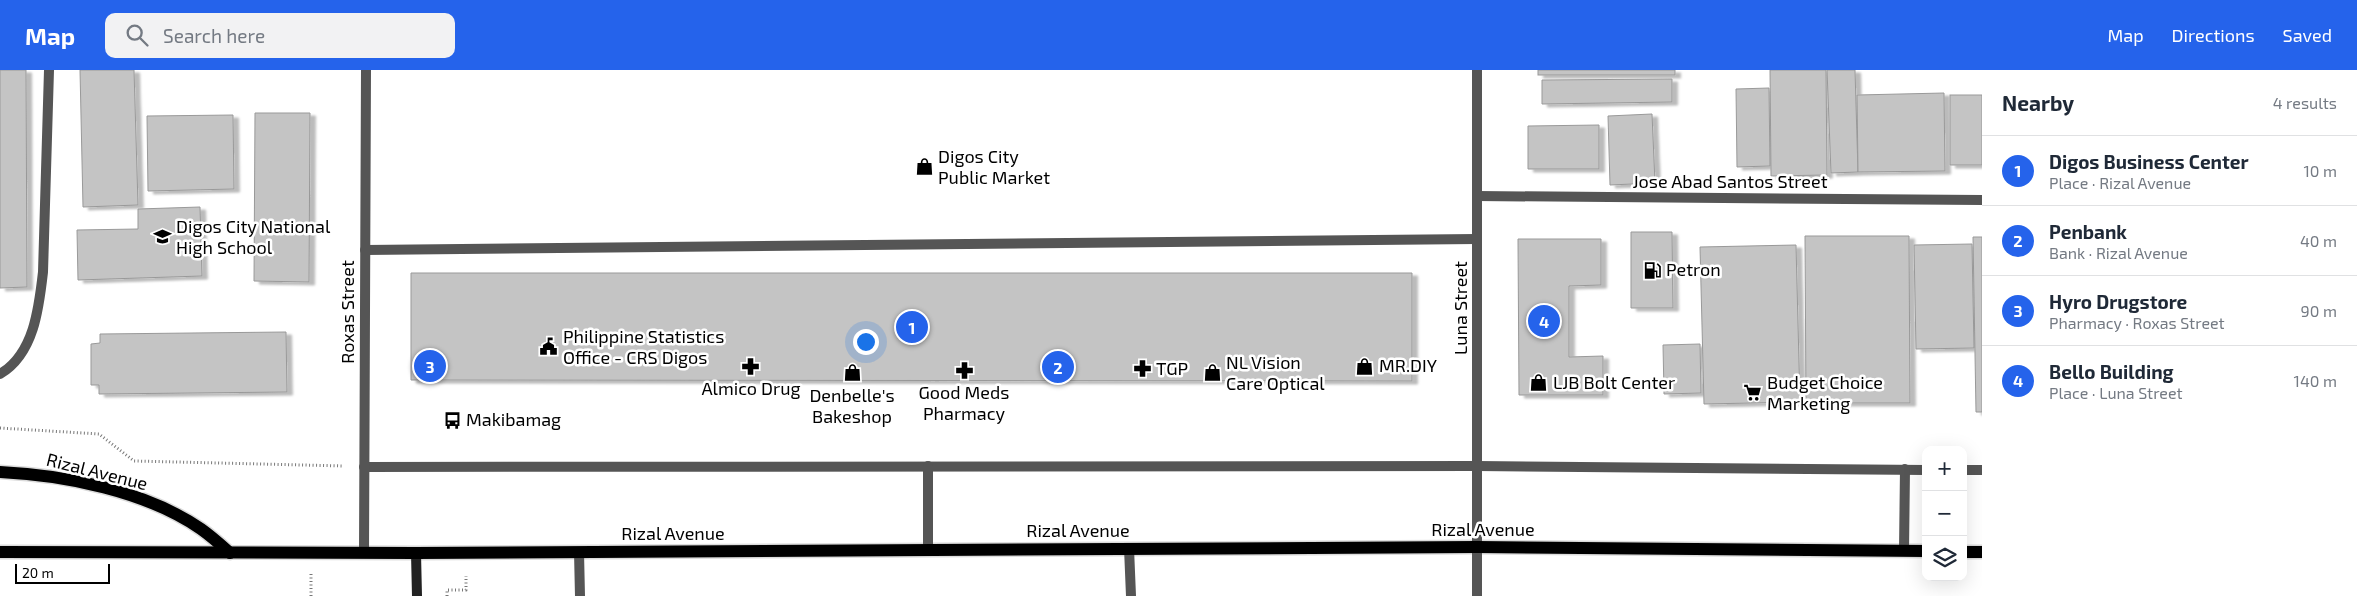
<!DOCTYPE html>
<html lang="en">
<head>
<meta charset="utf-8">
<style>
  body { margin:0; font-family:"Exo 2",sans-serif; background:#f2f2f3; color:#1f2937 }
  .controls { position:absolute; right:15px; bottom:15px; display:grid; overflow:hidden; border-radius:10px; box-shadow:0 5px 20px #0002 }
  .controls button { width:45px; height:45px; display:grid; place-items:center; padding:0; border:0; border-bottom:1px solid #e0e1e3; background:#fff; color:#1f2937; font:25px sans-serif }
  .scale { position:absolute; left:15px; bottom:12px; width:95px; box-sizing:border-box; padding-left:5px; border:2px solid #000; border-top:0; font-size:14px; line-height:18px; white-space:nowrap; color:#000; -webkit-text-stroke:4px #fff; paint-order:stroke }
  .you { position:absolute; left:865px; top:271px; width:18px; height:18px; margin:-12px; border:4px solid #fff; border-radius:50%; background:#1a73e8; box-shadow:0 0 0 8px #1a73e833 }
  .badge { display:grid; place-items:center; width:32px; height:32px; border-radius:50%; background:#2563eb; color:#fff; font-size:16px; font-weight:700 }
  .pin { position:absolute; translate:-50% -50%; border:2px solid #fff; box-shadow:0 1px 5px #0006 }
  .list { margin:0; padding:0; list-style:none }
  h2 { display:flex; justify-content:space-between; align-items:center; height:65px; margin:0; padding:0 20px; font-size:21px }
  h2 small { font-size:16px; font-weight:400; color:#747a83 }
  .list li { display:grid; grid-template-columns:32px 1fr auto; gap:15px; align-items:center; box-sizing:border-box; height:70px; padding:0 20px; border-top:1px solid #e0e1e3 }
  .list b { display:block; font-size:19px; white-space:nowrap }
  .list p { margin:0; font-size:16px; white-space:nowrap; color:#747a83 }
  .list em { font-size:16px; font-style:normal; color:#747a83 }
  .icon { flex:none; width:28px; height:28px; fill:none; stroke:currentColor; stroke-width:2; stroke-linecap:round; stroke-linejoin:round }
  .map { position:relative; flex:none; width:1982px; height:526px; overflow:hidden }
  header { display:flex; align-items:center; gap:30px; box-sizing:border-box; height:70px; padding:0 25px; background:#2563eb; color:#fff }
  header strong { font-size:24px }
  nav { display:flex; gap:28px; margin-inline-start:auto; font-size:18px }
  .search { width:350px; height:45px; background:#f2f2f3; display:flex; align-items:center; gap:12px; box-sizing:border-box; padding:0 18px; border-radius:10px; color:#747a83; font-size:19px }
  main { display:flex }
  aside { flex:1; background:#fff }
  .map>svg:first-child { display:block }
  .building { fill:#c4c4c4; stroke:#999; filter:url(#shadow) }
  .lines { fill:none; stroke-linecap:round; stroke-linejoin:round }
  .primary-casing { stroke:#dbdbdb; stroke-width:15 }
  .path { stroke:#777; stroke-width:3; stroke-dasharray:1 2.5; stroke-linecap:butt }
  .service { stroke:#555; stroke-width:10 }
  .minor { stroke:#555; stroke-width:10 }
  .tertiary { stroke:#555; stroke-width:10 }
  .secondary { stroke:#222; stroke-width:10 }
  .primary { stroke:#000; stroke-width:12 }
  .labels { text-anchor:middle; stroke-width:5; stroke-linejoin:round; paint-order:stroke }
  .poi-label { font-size:18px; fill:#000; stroke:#fff; text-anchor:start }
  .street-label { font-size:18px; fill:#000; stroke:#fff }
</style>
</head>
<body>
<header>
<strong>Map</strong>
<div class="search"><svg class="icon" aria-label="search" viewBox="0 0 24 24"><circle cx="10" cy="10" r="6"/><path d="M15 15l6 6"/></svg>Search here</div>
<nav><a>Map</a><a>Directions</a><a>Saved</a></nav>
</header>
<main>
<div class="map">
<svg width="1982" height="526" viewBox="0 0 1982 526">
  <defs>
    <filter id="shadow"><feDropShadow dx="5.5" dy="3" stdDeviation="1" flood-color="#0004"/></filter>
  </defs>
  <rect width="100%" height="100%" fill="#fff"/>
  <g class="building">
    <path d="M0 0H26L27 217 0 218Z"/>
    <path d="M80 0H134L138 135 83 137Z"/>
    <rect x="1538" y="0" width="137" height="5"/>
    <path d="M1770 0H1826L1827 105 1771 106Z"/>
    <path d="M1827 0H1855L1858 102 1831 103Z"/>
    <path d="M1672 9V32L1542 34V10Z"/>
    <path d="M1769 18 1770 96 1737 97 1736 19Z"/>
    <path d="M1944 23 1945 101 1858 102 1857 25Z"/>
    <rect x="1950" y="25" width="32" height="70"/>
    <path d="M255 43H310L309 212 254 211Z"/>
    <path d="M1652 44 1655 113 1610 115 1608 46Z"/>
    <path d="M233 45 234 119 148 121 147 46Z"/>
    <path d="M1599 55V99H1528V56Z"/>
    <path d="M200 137 202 206 78 210 77 160 138 159V139Z"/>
    <path d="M1631 162H1672L1673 238H1631Z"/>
    <path d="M1805 166H1909L1910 333H1806Z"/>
    <path d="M1973 167H1982V342H1976Z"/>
    <path d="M1518 169H1601V215L1569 216V287L1603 286V325H1519Z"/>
    <path d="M1972 174 1974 278 1916 279 1914 175Z"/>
    <path d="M1796 175 1800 332 1704 334 1700 177Z"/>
    <path d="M411 203H1412V311L411 310Z"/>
    <path d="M286 262 287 322 99 324V315H91V274L100 273V264Z"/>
    <path d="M1700 274 1701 323 1664 324 1663 275Z"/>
  </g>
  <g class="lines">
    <defs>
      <g id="primary">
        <path d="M0 402C65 405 146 421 201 459 211 466 221 475 230 483"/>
        <path d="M0 482 416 483 1477 477 1926 481"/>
        <path d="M1963 482H1982"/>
      </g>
    </defs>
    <use href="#primary" class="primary-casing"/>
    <g class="path">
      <path d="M0 358 99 364 134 391 344 396"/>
      <path d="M311 504V526"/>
      <path d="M447 526V520H466V506"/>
    </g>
    <g class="service">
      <path d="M365 180 1477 169"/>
      <path d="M0 304C34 284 39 238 43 202L49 0"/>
      <path d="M364 397 1477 396 1926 400"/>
      <path d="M1963 400H1982"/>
      <path d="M1129 478 1131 526"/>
      <path d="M928 480V396"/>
      <path d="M1904 481 1905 399"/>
      <path d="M579 482 580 526"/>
    </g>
    <path class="minor" d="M1477 126 1982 130"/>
    <g class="tertiary">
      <path d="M1477 0V526"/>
      <path d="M364 483 366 0"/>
    </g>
    <path class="secondary" d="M416 483 417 526"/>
    <use href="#primary" class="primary"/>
  </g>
  <defs>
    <symbol id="shop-bare" viewBox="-9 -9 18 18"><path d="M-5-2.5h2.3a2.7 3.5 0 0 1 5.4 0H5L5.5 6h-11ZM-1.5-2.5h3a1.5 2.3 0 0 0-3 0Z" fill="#000" stroke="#fff" stroke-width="2.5" paint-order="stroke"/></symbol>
    <symbol id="school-bare" viewBox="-9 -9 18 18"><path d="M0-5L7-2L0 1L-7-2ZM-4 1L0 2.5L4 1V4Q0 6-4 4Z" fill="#000" stroke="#fff" stroke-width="2.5" paint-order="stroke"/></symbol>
    <symbol id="fuel-bare" viewBox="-9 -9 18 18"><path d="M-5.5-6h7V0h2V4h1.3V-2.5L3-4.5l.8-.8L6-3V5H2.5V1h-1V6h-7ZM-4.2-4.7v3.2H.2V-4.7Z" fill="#000" stroke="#fff" stroke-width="2.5" paint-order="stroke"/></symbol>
    <symbol id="civic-bare" viewBox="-9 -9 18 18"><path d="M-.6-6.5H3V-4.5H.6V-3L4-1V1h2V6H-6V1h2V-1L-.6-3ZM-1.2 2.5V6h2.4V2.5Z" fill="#000" stroke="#fff" stroke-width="2.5" paint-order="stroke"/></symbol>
    <symbol id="pharmacy-bare" viewBox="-9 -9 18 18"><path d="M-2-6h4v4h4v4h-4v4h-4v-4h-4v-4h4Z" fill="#000" stroke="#fff" stroke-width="2.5" paint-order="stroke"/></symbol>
    <symbol id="supermarket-bare" viewBox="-9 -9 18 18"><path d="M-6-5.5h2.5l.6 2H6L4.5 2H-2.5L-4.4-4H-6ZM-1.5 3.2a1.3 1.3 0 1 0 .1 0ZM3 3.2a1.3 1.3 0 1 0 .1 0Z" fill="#000" stroke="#fff" stroke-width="2.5" paint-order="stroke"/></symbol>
    <symbol id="bus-bare" viewBox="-9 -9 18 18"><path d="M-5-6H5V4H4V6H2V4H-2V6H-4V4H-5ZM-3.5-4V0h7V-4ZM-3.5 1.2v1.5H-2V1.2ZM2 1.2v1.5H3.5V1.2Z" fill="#000" stroke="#fff" stroke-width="2.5" paint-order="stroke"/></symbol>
  </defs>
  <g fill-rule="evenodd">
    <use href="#shop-bare" x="912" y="84" width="25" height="25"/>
    <use href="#school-bare" x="150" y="154" width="25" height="25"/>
    <use href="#fuel-bare" x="1640" y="188" width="25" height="25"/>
    <use href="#civic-bare" x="536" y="264" width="25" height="25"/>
    <use href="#pharmacy-bare" x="738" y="284" width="25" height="25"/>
    <use href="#shop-bare" x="1352" y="284" width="25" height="25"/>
    <use href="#pharmacy-bare" x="1130" y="286" width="25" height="25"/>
    <use href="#pharmacy-bare" x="952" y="288" width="25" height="25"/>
    <use href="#shop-bare" x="840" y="290" width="25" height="25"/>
    <use href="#shop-bare" x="1200" y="290" width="25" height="25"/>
    <use href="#shop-bare" x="1526" y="300" width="25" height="25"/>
    <use href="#supermarket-bare" x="1740" y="310" width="25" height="25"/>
    <use href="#bus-bare" x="440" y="338" width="25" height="25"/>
  </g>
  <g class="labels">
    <g class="poi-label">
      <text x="938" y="93">Digos City<tspan x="938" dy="21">Public Market</tspan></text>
      <text x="176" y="163">Digos City National<tspan x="176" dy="21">High School</tspan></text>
      <text x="1666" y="206">Petron</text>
      <text x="563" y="273">Philippine Statistics<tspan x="563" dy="21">Office - CRS Digos</tspan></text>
      <text x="1226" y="299">NL Vision<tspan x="1226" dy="21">Care Optical</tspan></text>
      <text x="1379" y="302">MR.DIY</text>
      <text x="1156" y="305">TGP</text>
      <text x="1553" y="319">LJB Bolt Center</text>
      <text x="1767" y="319">Budget Choice<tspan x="1767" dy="21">Marketing</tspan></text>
      <text x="751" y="325" text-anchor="middle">Almico Drug</text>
      <text x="964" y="329" text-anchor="middle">Good Meds<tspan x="964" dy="21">Pharmacy</tspan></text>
      <text x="852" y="332" text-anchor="middle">Denbelle's<tspan x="852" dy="21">Bakeshop</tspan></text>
      <text x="466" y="356">Makibamag</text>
    </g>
    <g class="street-label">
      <text x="1730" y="118">Jose Abad Santos Street</text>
      <text transform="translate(1461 238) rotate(-90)" y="6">Luna Street</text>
      <text transform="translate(348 242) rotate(-90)" y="6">Roxas Street</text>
      <text transform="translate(97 402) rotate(14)" y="6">Rizal Avenue</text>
      <text x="1483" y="466">Rizal Avenue</text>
      <text x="1078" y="467">Rizal Avenue</text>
      <text x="673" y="470">Rizal Avenue</text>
    </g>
  </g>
</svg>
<div class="controls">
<button>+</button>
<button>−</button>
<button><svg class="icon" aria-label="layers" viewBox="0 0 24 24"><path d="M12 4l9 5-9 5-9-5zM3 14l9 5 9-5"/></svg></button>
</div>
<div class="scale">20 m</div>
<div class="you"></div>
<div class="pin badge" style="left:912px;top:257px">1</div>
<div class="pin badge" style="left:1058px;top:297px">2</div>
<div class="pin badge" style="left:430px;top:296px">3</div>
<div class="pin badge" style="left:1544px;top:251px">4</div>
</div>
<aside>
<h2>Nearby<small>4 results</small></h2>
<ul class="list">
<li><span class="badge">1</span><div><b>Digos Business Center</b><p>Place · Rizal Avenue</p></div><em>10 m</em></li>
<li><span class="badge">2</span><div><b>Penbank</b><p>Bank · Rizal Avenue</p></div><em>40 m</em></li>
<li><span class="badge">3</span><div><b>Hyro Drugstore</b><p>Pharmacy · Roxas Street</p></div><em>90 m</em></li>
<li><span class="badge">4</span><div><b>Bello Building</b><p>Place · Luna Street</p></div><em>140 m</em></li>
</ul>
</aside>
</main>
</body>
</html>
